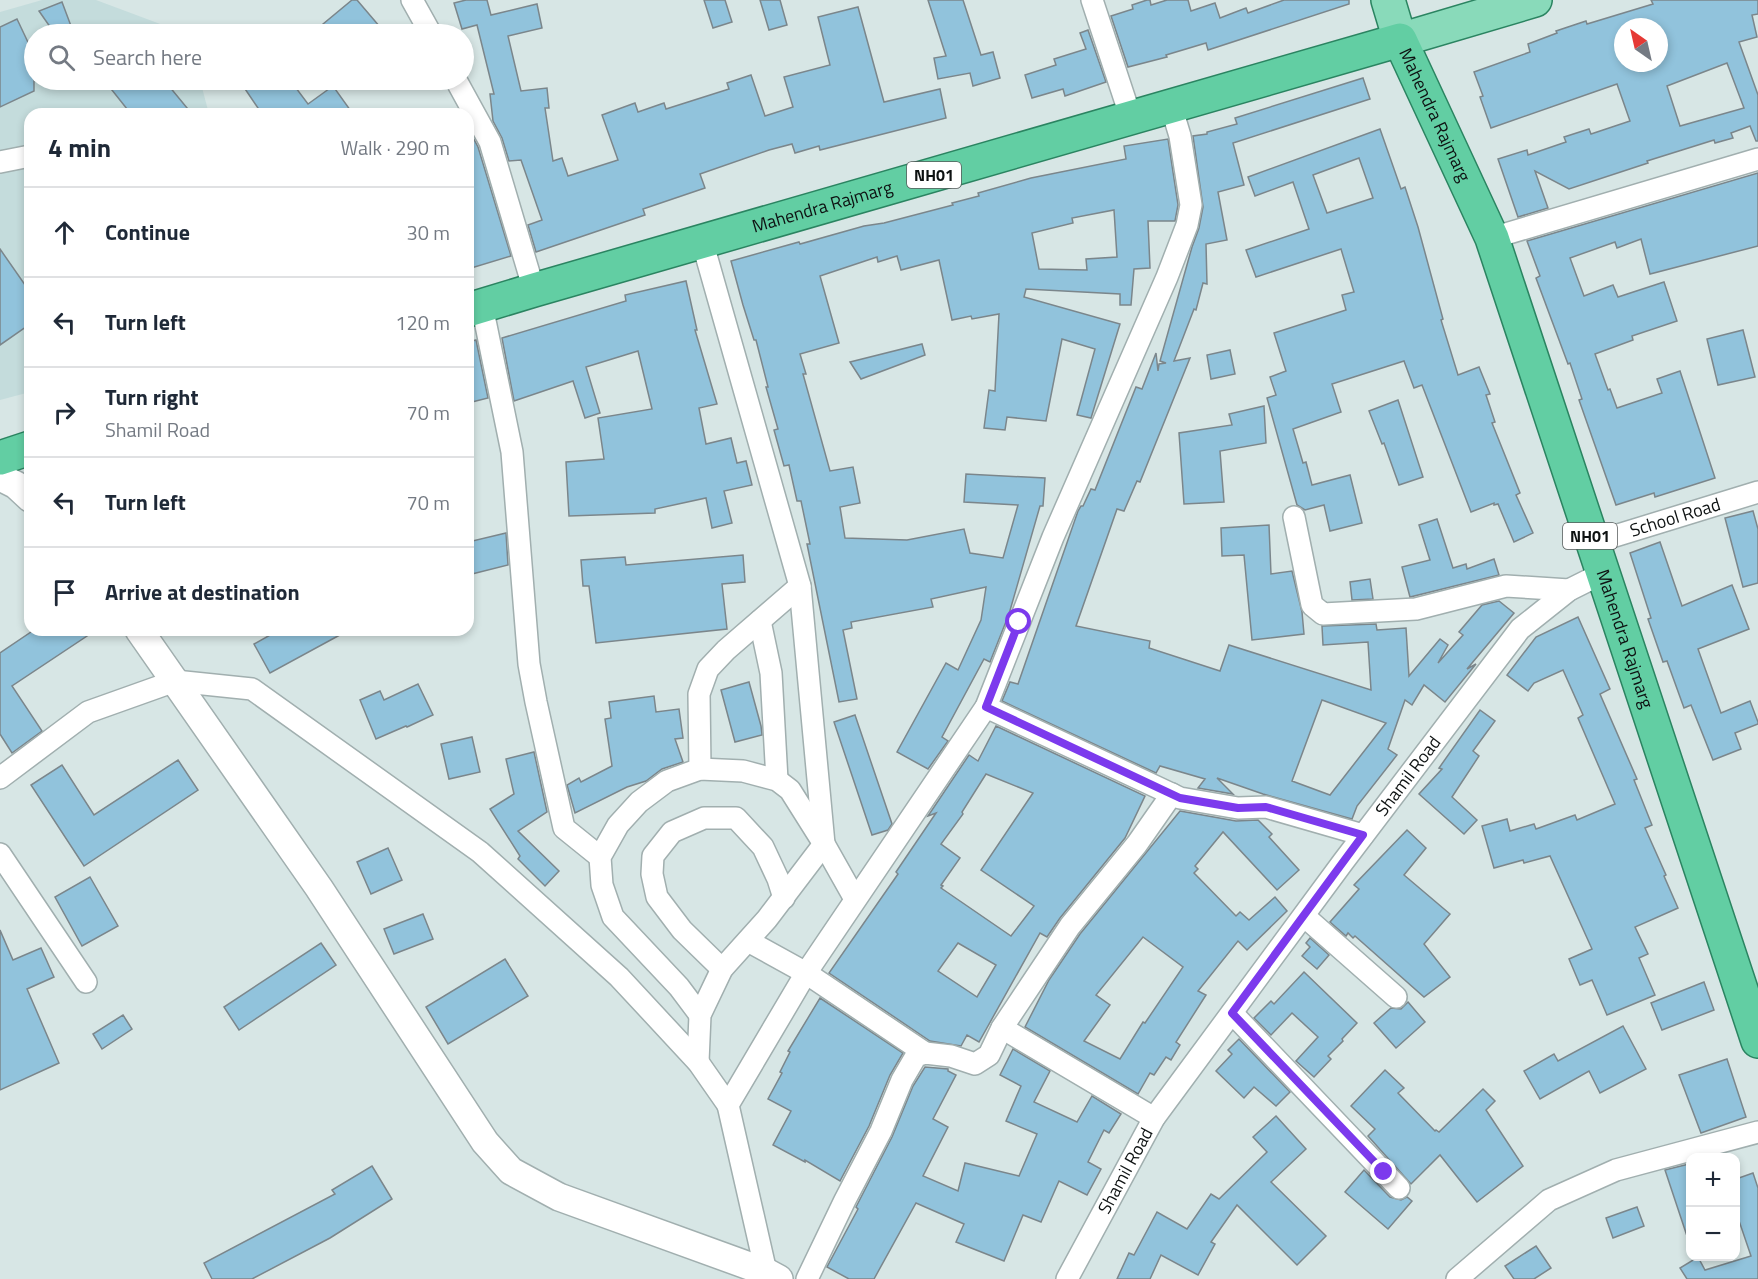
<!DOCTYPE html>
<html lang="en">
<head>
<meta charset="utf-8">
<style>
  body { margin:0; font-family:"Titillium Web",sans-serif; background:#f2f2f3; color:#1f2937 }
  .controls { position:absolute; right:18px; bottom:18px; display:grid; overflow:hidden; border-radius:12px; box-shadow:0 3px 9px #0003 }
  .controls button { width:54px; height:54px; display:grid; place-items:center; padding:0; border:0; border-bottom:2px solid #e0e1e3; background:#fff; color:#1f2937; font:30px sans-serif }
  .compass { position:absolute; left:1614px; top:18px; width:54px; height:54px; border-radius:50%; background:#fff; box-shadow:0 3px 9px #0003; rotate:326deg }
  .stop { position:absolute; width:18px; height:18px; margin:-14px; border:4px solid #7c3aed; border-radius:50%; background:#fff }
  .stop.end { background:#7c3aed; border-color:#fff; box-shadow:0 2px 6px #0008 }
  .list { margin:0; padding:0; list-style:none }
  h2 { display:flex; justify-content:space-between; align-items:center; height:78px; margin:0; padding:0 24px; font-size:26px }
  h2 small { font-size:20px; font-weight:400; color:#747a83 }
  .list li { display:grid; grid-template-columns:39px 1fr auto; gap:18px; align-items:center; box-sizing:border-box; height:90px; padding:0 24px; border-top:2px solid #e0e1e3 }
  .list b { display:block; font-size:22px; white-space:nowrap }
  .list p { margin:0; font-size:20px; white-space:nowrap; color:#747a83 }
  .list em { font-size:20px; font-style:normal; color:#747a83 }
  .icon { flex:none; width:33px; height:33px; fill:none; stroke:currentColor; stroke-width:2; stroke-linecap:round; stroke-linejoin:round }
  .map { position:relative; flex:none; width:1758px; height:1279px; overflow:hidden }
  .search { position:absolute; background:#fff; box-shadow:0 3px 9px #0003; left:24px; top:24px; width:450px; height:66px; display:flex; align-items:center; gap:15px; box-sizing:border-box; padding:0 21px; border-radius:33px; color:#747a83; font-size:22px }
  .panel { position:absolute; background:#fff; box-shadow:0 3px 9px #0003; left:24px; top:108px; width:450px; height:528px; border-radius:18px }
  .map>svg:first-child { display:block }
  .built { fill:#c4dcdc }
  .building { fill:#91c3dc; stroke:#7b868b; stroke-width:1.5; fill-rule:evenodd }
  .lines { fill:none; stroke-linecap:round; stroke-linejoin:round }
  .minor-casing { stroke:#a1afaf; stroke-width:24 }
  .tertiary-casing { stroke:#a1afaf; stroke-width:30 }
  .primary-casing { stroke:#2b8461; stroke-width:36 }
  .trunk-casing { stroke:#2b8461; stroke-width:36 }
  .minor { stroke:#fff; stroke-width:21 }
  .tertiary { stroke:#fff; stroke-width:27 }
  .primary { stroke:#89daba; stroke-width:33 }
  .trunk { stroke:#62cea3; stroke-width:33 }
  .route { stroke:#7c3aed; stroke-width:8 }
  .labels { text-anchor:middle; stroke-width:4.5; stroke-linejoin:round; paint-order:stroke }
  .shield { fill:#fff; stroke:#565959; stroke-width:1.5 }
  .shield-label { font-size:16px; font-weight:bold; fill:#0e1212 }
  .street-label { font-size:18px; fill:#0e1212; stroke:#fff }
</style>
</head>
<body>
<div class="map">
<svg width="1758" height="1279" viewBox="0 0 1758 1279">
  <rect width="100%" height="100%" fill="#d7e6e5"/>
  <path class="built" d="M42 0H96L187 34H34V80H200L209 114H30V392L0 400V12Z"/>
  <g class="building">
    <path d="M352 0H357L386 34H311Z"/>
    <path d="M466 0H487L491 15 537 4 542 28 508 36 521 91 547 88 549 108H545L553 161 562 158 568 176 618 160 602 115 635 103 638 112 664 103 666 109 729 89 727 83 751 75 765 116 793 107 784 77 830 65 818 17 858 7 884 102 940 89 946 118 820 150 819 146 795 153 792 144 769 150 700 174 705 188 643 209 645 215 536 252 528 225 542 220 521 160 509 161 502 138 493 121 490 94H494L477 25 462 29 454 3Z"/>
    <path d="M704 0H725L732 22 713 28Z"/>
    <path d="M760 0H780L787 25 769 30Z"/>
    <path d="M928 0H963L981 55 993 52 1000 78 973 86 970 73 938 79 934 58 946 56Z"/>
    <path d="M1147 0H1150L1151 5 1167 0H1188L1191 11 1215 3 1220 18 1246 8 1248 13 1284 0H1349V4L1208 50 1206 43 1166 55 1167 57 1128 67 1111 16 1133 9 1132 5Z"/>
    <path d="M1651 0H1758V14L1752 15 1757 37 1739 42 1758 95V141H1756L1750 126 1731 133 1733 138 1715 143 1714 140 1647 161 1648 163 1569 189 1535 171 1548 208 1518 217 1498 159 1527 150 1528 155 1566 142 1564 137 1589 129 1591 134 1630 121 1617 84 1491 128 1480 97 1483 96 1474 72 1530 52 1528 44 1557 33 1556 31 1586 21 1587 24 1653 4ZM1623 27H1659V63H1623ZM1727 63 1744 108 1680 126 1667 86Z"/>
    <path d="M62 2 74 34H55L39 11Z"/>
    <path d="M17 19 34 55V91L0 107V27Z"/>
    <path d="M1088 30 1106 82 1065 96 1063 89 1032 98 1025 75 1056 65 1054 59 1086 49 1080 33Z"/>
    <path d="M1363 78 1370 99 1233 143 1244 185 1218 192 1227 240 1206 244 1207 284 1203 283 1196 310 1194 309 1174 361 1190 358 1140 482 1137 481 1124 511 1117 509 1076 626 1150 641 1149 648 1220 671 1229 645 1371 690 1368 642 1323 645 1322 626 1376 624 1377 630 1406 628 1409 676 1440 639 1448 645 1438 663 1463 635 1459 632 1482 605 1499 601 1514 613 1467 669 1476 664 1445 702 1424 685 1412 705 1405 700 1388 749 1397 755 1357 806 1352 819 1263 794 1217 778 1233 794 1198 788 1205 779 1160 766 1156 773 1002 701 1010 682 1018 684 1078 511 1081 506H1083L1091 489 1095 490 1136 387 1142 389 1156 353 1158 371 1159 364 1166 363 1160 361 1192 247 1199 228 1203 207 1193 136 1207 134V132L1237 124 1235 118ZM1322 700 1386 723 1330 795 1292 781Z"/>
    <path d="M104 80H164L192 114H131Z"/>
    <path d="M239 80H290L308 104 333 86 353 114H262Z"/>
    <path d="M1380 129 1401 189 1405 187 1418 227 1443 319 1441 320 1458 375 1479 367 1490 394 1486 395 1495 422 1492 423 1520 493 1516 495 1533 533 1514 542 1498 504 1494 505V503L1471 512 1422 385 1414 388 1404 361 1332 384 1341 412 1293 429 1303 463 1306 462 1312 485 1350 475 1362 523 1330 531 1324 505 1305 510 1297 505 1267 398 1276 395 1270 377 1286 371 1274 333 1346 310 1342 295 1354 292 1341 249 1256 277 1246 250 1309 229 1293 182 1255 196 1248 177ZM1359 158 1373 198 1327 213 1313 175Z"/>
    <path d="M468 132H470L478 147 511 256 468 269Z"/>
    <path d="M1168 139 1178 205 1175 221H1148L1150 268 1134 269 1131 305H1120V294L1026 289 1024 297 1120 324 1091 418 1077 415 1095 349 1062 339 1046 421 1007 417 1005 430 984 428 989 390 995 391 999 314 972 319 971 316 952 320 939 260 901 270 897 256 878 262 877 257 820 276 839 343 800 354 806 374H803L830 471 853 467 860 503 840 507 845 538 907 540 964 529 970 553 1003 558 1018 505 964 502 966 474 1045 478 1043 506H1040L1009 614 990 662 984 659 942 737 948 741 928 769 897 752 946 663 958 670 981 620 986 587 931 599 933 607 851 622 852 628 843 630 857 699 839 702 807 544H810L801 501H797L789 465 784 466 774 430 778 429 766 387H768L756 340H754L743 305 731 261 799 242 800 244 864 226 884 223 953 205 952 203 979 196 978 193 1031 178 1126 159 1124 146ZM1114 210 1117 257 1086 259 1087 270 1039 269 1032 233 1073 223 1072 218Z"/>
    <path d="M1758 173V246L1650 274 1641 239 1617 248 1615 242 1570 258 1584 296 1613 285 1618 297 1664 282 1677 321 1632 336 1633 340 1595 354 1608 390 1610 389 1617 408 1662 393 1657 379 1680 371 1715 478 1655 497 1654 493 1616 505 1579 400 1582 399 1570 363 1568 364 1536 278 1540 276 1527 241Z"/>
    <path d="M0 249 30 292V324L0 345Z"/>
    <path d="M686 281 697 330H695L717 404 699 408 706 444 731 438 737 463 746 461 752 485 724 491 732 523 712 528 706 498 655 509V513L569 516 566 462 604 459 598 418 652 409 638 351 586 367 600 413 585 418 573 381 514 401 502 338 626 301 625 295Z"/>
    <path d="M1743 330 1755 377 1718 385 1707 339Z"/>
    <path d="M476 340 488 398 468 403V342Z"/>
    <path d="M922 344 925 355 861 379 850 362Z"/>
    <path d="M1230 350 1235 374 1211 379 1207 355Z"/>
    <path d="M1398 400 1423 477 1399 485 1384 443 1382 444 1369 411Z"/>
    <path d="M1264 406 1266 443 1220 451 1224 502 1184 504 1179 433 1232 425 1229 414Z"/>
    <path d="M1753 511 1758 529V583L1743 587 1725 518Z"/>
    <path d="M1437 519 1453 568 1466 564 1467 569 1494 559 1499 575 1410 597 1402 567 1430 560 1419 525Z"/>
    <path d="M1269 525 1271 574 1292 571 1302 612 1304 634 1252 640 1244 555 1222 556 1221 528Z"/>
    <path d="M506 533 508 565 468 575V542Z"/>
    <path d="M1660 542 1682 606 1732 585 1749 629 1698 649 1721 713 1750 701 1758 722V724L1735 733 1741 749 1713 760 1691 705 1684 708 1667 661 1663 662 1648 619 1651 618 1630 553Z"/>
    <path d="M743 555 745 582 722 584 727 629 596 643 589 586H583L581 560 625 557 626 565Z"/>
    <path d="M1370 579 1373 599 1352 600 1350 582Z"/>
    <path d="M1578 617 1610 689 1600 694 1637 779 1634 780 1652 825 1645 828 1666 875 1664 876 1678 908 1635 927 1648 954 1639 958 1655 995 1607 1015 1592 980 1580 985 1569 959 1592 949 1550 856 1524 863 1523 860 1494 868 1482 826 1507 819 1510 831 1534 824 1536 829 1575 815 1577 820 1615 804 1578 718 1583 715 1563 670 1534 683 1528 691 1507 675 1536 637Z"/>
    <path d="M34 630H96L12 686 42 731 12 753 0 734V653Z"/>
    <path d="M279 630H349L270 673 254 644Z"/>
    <path d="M749 682 761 726 762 735 735 742 721 690Z"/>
    <path d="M418 684 433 715 407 727 406 726 376 739 360 700 380 691 384 700Z"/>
    <path d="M654 696 656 712 679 709 683 738 675 739 683 762 662 769 646 781 627 787 575 813 567 785 579 778 581 782 612 766 605 719 611 718 609 702Z"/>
    <path d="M1480 710 1495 721 1473 751 1479 756 1452 797 1477 820 1464 834 1419 794 1442 769 1439 768Z"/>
    <path d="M855 715 892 824 888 830 872 835 834 722Z"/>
    <path d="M996 726 1145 796 1125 838 1060 918 1047 937 1040 933 979 1042 967 1035 961 1046 930 1041 829 973 898 874 896 872 936 813 928 816 969 755 978 761ZM986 774 1033 793 981 870 1034 906 1011 936 941 888 943 886 941 885 960 858 941 844 963 814 962 812ZM958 943 996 965 977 997 938 971Z"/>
    <path d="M472 737 480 772 449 779 441 744Z"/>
    <path d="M534 752 547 812 518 831 559 871 545 886 518 859 520 856 490 809 514 794 506 759Z"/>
    <path d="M178 760 198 790 84 866 31 785 62 765 94 815Z"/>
    <path d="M1180 811 1236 821 1258 820 1272 834 1269 837 1299 870 1277 890 1223 832 1195 866 1198 869 1194 873 1236 916 1240 912 1249 920 1275 897 1287 911 1247 950 1238 941 1198 991 1206 995 1176 1042 1180 1045 1171 1060 1166 1057 1154 1075 1150 1073 1138 1094 1025 1027 1049 980 1080 934ZM1143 937 1183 967 1145 1023 1143 1022 1120 1059 1084 1041 1110 1005 1096 995Z"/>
    <path d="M1407 830 1426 848 1404 875 1450 914 1424 944 1450 977 1424 997 1355 936 1353 938 1348 933 1346 936 1330 922 1359 889 1354 885Z"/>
    <path d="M388 848 402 880 371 894 357 862Z"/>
    <path d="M90 877 118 926 82 946 55 897Z"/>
    <path d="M423 914 433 939 394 954 384 929Z"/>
    <path d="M0 930 13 960 41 948 54 977 27 989 59 1063 0 1090Z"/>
    <path d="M1310 938 1329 955 1317 969 1302 956 1310 947 1306 943Z"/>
    <path d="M321 943 336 965 239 1030 224 1007Z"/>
    <path d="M505 959 528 996 448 1044 426 1007Z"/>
    <path d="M1304 972 1357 1023 1342 1039 1343 1041 1328 1056 1331 1059 1314 1077 1296 1061 1318 1037 1292 1013 1271 1035 1254 1018 1271 1001 1274 1004Z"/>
    <path d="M1704 982 1714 1010 1662 1030 1651 1003Z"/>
    <path d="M820 998 903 1053 890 1075 869 1126 840 1181 805 1160V1162L773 1145 791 1111 768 1099 782 1073 780 1072 790 1052 788 1051Z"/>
    <path d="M1408 1002 1425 1022 1396 1048 1374 1023 1391 1008 1401 1009Z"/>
    <path d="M123 1015 132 1029 102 1049 93 1034Z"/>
    <path d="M1623 1026 1646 1069 1600 1093 1589 1071 1540 1099 1524 1071 1554 1054 1558 1061Z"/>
    <path d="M1239 1039 1290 1092 1276 1106 1254 1087 1244 1098 1216 1071 1232 1054 1228 1050Z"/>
    <path d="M1013 1049 1050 1071 1034 1102 1077 1122 1092 1096 1121 1114 1109 1133 1104 1130 1088 1162 1101 1169 1087 1195 1059 1181 1041 1222 1023 1215 1004 1261 956 1242 964 1224 916 1203 874 1279H849L827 1267 858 1209 856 1207 892 1137 913 1086 925 1067 948 1069V1071L956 1075 933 1119 948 1127 923 1176 958 1191 965 1163 1019 1176 1037 1134 1006 1121 1021 1086 1000 1075Z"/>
    <path d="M1727 1059 1746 1117 1701 1133 1679 1075Z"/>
    <path d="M1385 1070 1404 1088 1398 1093 1435 1131 1436 1130 1439 1132 1483 1089 1495 1101 1486 1110 1523 1166 1477 1202 1440 1155 1411 1184 1368 1136 1375 1129 1351 1106Z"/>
    <path d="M1276 1116 1306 1149 1271 1182 1326 1236 1297 1265 1237 1205 1211 1242 1215 1244 1198 1275 1161 1255 1150 1279H1117L1129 1253 1134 1255 1157 1212 1187 1229 1211 1194 1219 1199 1267 1152 1253 1137Z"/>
    <path d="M1689 1164 1690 1235 1687 1236 1665 1170Z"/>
    <path d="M372 1166 392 1199 330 1238 252 1279H212L204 1263 335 1194 332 1190Z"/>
    <path d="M1364 1170 1390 1197 1401 1200 1407 1197 1412 1201 1388 1229 1345 1192Z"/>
    <path d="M1753 1173 1758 1188V1279H1687L1680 1268 1698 1257 1705 1270 1751 1256 1736 1212V1179Z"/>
    <path d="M1637 1207 1644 1226 1613 1238 1606 1218Z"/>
    <path d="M1536 1246 1551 1268 1534 1279H1514L1505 1266Z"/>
  </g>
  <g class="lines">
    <defs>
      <g id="minor">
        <path d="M412 0 431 34"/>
        <path d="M1092 0 1131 118"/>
        <path d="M456 80 490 142 534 290"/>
        <path d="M0 162 30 156"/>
        <path d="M1492 238 1758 159"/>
        <path d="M482 306 512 452 529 664 536 702 564 828 600 857"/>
        <path d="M1294 517 1312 605 1323 614 1416 609 1506 586 1569 590"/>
        <path id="s1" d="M1592 543 1758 492"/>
        <path d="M760 621 771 673 777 780"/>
        <path d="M986 707 1180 798 1238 808 1266 807 1363 835"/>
        <path d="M700 769 699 694 708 669 726 650 800 586"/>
        <path d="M0 778 88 712 175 681 252 689 480 852 619 977 698 1062 728 1105"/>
        <path d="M0 854 86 982"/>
        <path d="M1304 916 1396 997"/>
        <path d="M748 941 806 973 925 1053"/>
        <path d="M722 969 682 930 657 897 652 874 653 856 672 832 704 818H736L763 847 778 879 784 898"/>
        <path d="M1232 1013 1399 1188"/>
        <path d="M700 1015 679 987 613 917 602 885 600 857 618 825 639 802 667 781 700 769 743 771 777 780 790 790 824 844 855 899"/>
        <path d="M1002 1028 1154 1118"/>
        <path d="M698 1062 700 1015 722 969 767 919 824 844 800 586 702 241"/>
        <path d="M766 1272 728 1105 806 973 986 707 1053 537 1167 277 1187 225 1191 205 1180 136 1171 106"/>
        <path d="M807 1279 845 1200 881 1131 902 1080 916 1056 925 1053 951 1056 975 1064 989 1055 1002 1028 1070 926 1137 844 1172 794"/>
        <path id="s2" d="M1067 1279 1154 1118 1343 862 1520 629 1569 590 1601 574"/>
        <path d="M1457 1279 1549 1200 1616 1170 1758 1132"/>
      </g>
      <g id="tertiary">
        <path d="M0 477 16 485 30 498"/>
        <path d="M139 630 319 888 485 1142 511 1171 559 1197 766 1272 779 1279"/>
      </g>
      <path id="primary" d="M1388 0 1400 40 1535 0"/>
      <g id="trunk">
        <path id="s3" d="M468 310 534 290 1400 40 1492 238 1758 1041"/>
        <path d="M0 458 30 448"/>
      </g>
    </defs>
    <use href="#minor" class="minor-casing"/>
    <use href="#tertiary" class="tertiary-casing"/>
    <use href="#primary" class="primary-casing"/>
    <use href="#trunk" class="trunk-casing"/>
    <use href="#minor" class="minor"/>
    <use href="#tertiary" class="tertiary"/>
    <use href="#primary" class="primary"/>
    <use href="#trunk" class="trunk"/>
  </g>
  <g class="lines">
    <path class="route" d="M1019 622 986 707 1180 798 1238 808 1266 807 1363 835 1232 1013 1384 1172"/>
  </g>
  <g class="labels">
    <g class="shield">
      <rect x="907" y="162" width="54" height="26" rx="4.5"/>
      <rect x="1563" y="523" width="54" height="26" rx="4.5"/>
    </g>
    <g class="shield-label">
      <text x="934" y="181">NH01</text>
      <text x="1590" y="542">NH01</text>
    </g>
    <g class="street-label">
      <text dy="6" stroke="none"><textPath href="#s3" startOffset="1053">Mahendra Rajmarg</textPath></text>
      <text dy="6" stroke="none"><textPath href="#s3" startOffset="369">Mahendra Rajmarg</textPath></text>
      <text dy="6" stroke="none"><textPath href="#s1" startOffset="87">School Road</textPath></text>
      <text dy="6" stroke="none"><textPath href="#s3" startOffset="1611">Mahendra Rajmarg</textPath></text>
      <text dy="6" stroke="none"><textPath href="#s2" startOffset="609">Shamil Road</textPath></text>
      <text dy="6" stroke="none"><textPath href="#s2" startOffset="123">Shamil Road</textPath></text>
    </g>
  </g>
</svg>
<div class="controls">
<button>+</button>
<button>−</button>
</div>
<svg class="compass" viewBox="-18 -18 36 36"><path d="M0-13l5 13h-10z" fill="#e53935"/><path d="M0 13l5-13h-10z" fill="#747a83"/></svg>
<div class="stop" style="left:1019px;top:622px"></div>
<div class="stop end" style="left:1384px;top:1172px"></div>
<div class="search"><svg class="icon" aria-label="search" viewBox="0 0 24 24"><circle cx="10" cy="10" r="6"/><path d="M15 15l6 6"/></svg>Search here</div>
<section class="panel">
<h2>4 min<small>Walk · 290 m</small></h2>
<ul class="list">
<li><svg class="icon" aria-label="ahead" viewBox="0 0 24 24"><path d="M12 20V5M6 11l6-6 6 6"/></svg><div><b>Continue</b></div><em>30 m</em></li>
<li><svg class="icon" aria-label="left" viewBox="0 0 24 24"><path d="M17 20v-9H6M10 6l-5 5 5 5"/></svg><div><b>Turn left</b></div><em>120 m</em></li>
<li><svg class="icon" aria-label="right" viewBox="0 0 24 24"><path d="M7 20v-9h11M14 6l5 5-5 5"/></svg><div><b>Turn right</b><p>Shamil Road</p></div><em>70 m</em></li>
<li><svg class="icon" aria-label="left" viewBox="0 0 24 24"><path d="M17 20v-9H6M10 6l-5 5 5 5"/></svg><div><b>Turn left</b></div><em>70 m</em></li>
<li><svg class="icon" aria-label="arrive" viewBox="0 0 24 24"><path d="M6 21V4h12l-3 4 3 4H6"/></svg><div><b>Arrive at destination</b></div></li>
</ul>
</section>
</div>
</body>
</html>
